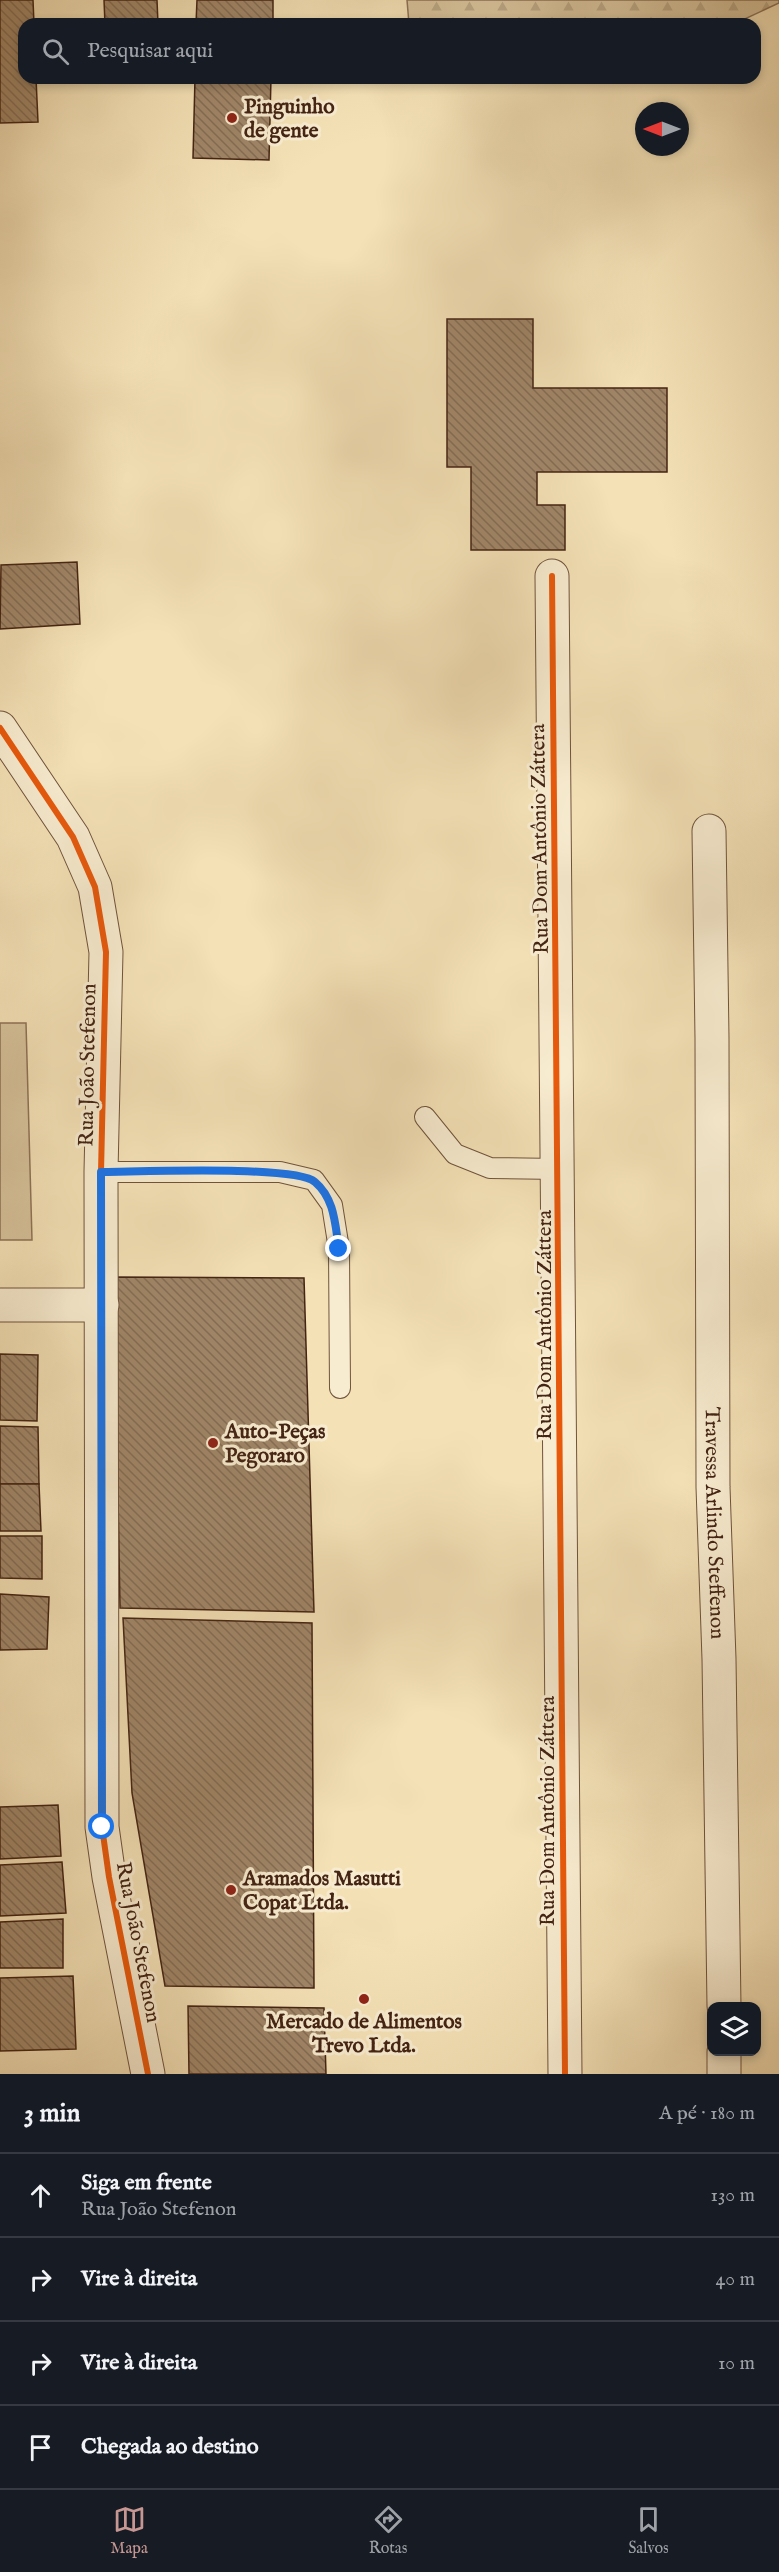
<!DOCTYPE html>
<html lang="pt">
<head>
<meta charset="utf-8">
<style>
  body { margin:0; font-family:"IM FELL English",serif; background:#242831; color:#f1f3f6 }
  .controls { position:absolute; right:18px; bottom:18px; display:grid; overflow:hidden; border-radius:12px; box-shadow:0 3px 9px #0003 }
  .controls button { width:54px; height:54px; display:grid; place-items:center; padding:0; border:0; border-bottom:2px solid #363941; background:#171b24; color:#f1f3f6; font:30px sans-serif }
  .compass { position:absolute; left:635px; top:102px; width:54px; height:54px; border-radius:50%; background:#171b24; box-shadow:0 3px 9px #0003; rotate:270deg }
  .stop { position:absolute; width:18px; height:18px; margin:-14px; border:4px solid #1a73e8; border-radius:50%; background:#fff }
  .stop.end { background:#1a73e8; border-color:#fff; box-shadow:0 2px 6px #0008 }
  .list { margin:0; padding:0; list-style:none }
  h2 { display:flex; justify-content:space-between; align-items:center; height:78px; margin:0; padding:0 24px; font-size:26px }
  h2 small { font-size:20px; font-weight:400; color:#9ea1a6 }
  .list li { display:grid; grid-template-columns:39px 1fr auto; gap:18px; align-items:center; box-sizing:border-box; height:84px; padding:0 24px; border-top:2px solid #363941 }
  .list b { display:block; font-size:22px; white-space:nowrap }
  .list p { margin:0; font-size:20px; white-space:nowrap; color:#9ea1a6 }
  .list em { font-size:20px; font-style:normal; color:#9ea1a6 }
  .icon { flex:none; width:33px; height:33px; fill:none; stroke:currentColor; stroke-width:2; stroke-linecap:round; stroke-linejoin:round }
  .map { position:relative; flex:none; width:779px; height:2074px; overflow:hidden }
  .search { position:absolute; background:#171b24; box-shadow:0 3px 9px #0003; left:18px; right:18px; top:18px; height:66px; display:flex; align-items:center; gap:15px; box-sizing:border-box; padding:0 21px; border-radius:18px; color:#9ea1a6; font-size:22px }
  .sheet { height:414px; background:#171b24 }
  nav { display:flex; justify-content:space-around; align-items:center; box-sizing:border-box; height:84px; border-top:2px solid #363941; background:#171b24; font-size:16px; color:#9ea1a6 }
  nav a { display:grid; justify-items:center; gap:3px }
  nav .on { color:#c59692 }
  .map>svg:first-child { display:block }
  .forest { fill:url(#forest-firs); stroke:#8d7257; stroke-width:1.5 }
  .pitch { fill:#d6c19a; stroke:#8d7257; stroke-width:1.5 }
  .building { fill:url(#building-back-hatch); stroke:#442414; stroke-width:1.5 }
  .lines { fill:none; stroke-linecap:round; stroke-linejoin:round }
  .lane-casing { stroke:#70533c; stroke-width:22 }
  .street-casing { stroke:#70533c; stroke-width:35 }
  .lane { stroke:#f8ecd0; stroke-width:20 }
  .street { stroke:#f8ecd0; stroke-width:33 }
  .cycleway-casing { stroke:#f8ecd0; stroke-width:10 }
  .cycleway { stroke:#e8590c; stroke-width:6 }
  .route { stroke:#1a73e8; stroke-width:8 }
  .poi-dot { fill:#8f2418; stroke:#f8ecd0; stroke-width:2 }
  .labels { text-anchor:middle; stroke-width:6; stroke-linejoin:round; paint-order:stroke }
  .poi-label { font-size:21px; font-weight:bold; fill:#442414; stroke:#f8ecd0; text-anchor:start }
  .street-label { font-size:21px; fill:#442414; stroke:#f8ecd0 }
</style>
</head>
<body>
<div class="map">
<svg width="779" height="2074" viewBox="0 0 779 2074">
  <defs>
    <pattern id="forest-firs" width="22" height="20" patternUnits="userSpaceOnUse" patternTransform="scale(1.5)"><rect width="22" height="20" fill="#d6c19a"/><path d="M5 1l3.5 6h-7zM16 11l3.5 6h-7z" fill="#b9a684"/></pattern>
    <pattern id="building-back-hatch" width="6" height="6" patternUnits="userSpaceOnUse" patternTransform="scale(1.5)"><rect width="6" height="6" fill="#a08668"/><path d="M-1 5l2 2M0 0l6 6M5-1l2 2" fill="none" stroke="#846d54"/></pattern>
  </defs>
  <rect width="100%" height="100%" fill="#f4e1b6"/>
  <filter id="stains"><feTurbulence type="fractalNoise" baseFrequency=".00333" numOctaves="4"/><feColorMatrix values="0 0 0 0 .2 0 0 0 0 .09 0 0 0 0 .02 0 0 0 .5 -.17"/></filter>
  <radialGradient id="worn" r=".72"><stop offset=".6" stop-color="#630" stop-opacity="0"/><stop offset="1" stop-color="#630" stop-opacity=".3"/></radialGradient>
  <path class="forest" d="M407 0H779V3L734 24H409Z"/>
  <path class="pitch" d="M0 1023H26L32 1240H0Z"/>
  <g class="building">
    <path d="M0 0H33L34 24H24V78H36L38 122 0 123Z"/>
    <path d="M104 0H157L158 24H105Z"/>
    <path d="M197 0H273V24H196Z"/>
    <path d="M195 78H271L269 160 193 158Z"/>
    <path d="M447 319H533V388H667V472H537V505H565V550H471V467H447Z"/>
    <path d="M77 562 80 624 0 629 1 565Z"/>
    <path d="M114 1277 304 1278 314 1612 120 1608Z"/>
    <path d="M0 1354 38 1355 37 1421 0 1420Z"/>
    <path d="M0 1426 38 1427 39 1484H0Z"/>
    <path d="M0 1484H39L41 1531H0Z"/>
    <path d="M0 1536H42V1579L0 1578Z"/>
    <path d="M0 1594 49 1597 47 1649 0 1650Z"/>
    <path d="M123 1618 312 1623 314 1988 165 1986 132 1793Z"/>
    <path d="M58 1805 61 1856 0 1859V1807Z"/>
    <path d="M62 1862 66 1913 0 1916V1865Z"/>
    <path d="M63 1919V1968H0V1922Z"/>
    <path d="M73 1976 76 2049 0 2051V1978Z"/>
    <path d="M188 2006 324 2008 326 2074H189Z"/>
  </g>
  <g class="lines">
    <defs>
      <g id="lane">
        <path d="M425 1117 455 1154 490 1168 559 1169"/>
        <path d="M101 1172H280L314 1180 332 1205 339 1249 340 1388"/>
      </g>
      <g id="street">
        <path d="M552 576 565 2074"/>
        <path d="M0 728 73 837 95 887 106 952 101 1172 102 1827 109 1877 148 2074"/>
        <path id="s1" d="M709 831 712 1038 713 1487 719 1659 724 2006"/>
        <path d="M0 1305H102"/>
        <path d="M724 2052V2074"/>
      </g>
    </defs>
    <use href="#lane" class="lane-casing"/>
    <use href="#street" class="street-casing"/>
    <use href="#lane" class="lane"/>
    <use href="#street" class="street"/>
    <defs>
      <g id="cycleway">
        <path d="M552 576 565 2074"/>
        <path d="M0 728 73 837 95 887 106 952 101 1172 102 1827 109 1877 148 2074"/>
      </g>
    </defs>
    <use href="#cycleway" class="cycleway-casing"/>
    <use href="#cycleway" class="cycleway"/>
  </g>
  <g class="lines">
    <path class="route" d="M102 1827 101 1172C136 1172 296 1165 315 1182 335 1199 335 1225 339 1249"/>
  </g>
  <g class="poi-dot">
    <circle cx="232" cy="118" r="6"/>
    <circle cx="213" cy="1443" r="6"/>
    <circle cx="231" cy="1890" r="6"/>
    <circle cx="364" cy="1999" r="6"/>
  </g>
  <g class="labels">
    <g class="poi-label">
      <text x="244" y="113">Pinguinho<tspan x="244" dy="24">de gente</tspan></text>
      <text x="225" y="1438">Auto-Peças<tspan x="225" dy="24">Pegoraro</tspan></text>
      <text x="243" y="1885">Aramados Masutti<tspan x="243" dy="24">Copat Ltda.</tspan></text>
      <text x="364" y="2028" text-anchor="middle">Mercado de Alimentos<tspan x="364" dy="24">Trevo Ltda.</tspan></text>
    </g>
    <g class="street-label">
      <text transform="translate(539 839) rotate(-91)" y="7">Rua Dom Antônio Záttera</text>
      <text transform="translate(87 1065) rotate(-89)" y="7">Rua João Stefenon</text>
      <text transform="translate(544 1325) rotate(-90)" y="7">Rua Dom Antônio Záttera</text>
      <text dy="7" stroke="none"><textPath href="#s1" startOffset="692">Travessa Arlindo Steffenon</textPath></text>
      <text transform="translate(547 1811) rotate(-90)" y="7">Rua Dom Antônio Záttera</text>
      <text transform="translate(139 1942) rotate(79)" y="7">Rua João Stefenon</text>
    </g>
  </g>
  <rect width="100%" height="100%" filter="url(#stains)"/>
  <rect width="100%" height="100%" fill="url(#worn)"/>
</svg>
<div class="controls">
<button><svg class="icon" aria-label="layers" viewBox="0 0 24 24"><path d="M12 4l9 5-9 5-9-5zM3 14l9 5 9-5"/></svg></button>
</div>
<svg class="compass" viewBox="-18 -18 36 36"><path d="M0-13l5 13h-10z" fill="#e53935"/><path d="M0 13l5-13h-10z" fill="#9ea1a6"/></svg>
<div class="stop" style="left:102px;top:1827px"></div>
<div class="stop end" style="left:339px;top:1249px"></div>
<div class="search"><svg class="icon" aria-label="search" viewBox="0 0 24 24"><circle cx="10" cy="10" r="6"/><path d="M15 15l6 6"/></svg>Pesquisar aqui</div>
</div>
<section class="sheet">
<h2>3 min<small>A pé · 180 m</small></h2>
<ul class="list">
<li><svg class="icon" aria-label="ahead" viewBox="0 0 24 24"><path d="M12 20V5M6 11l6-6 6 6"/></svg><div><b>Siga em frente</b><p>Rua João Stefenon</p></div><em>130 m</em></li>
<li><svg class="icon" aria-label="right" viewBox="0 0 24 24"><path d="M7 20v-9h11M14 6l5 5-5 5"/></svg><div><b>Vire à direita</b></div><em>40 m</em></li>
<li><svg class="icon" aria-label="right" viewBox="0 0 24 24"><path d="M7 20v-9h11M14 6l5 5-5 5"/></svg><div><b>Vire à direita</b></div><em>10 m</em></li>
<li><svg class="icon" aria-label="arrive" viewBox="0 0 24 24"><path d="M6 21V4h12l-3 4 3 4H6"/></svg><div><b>Chegada ao destino</b></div></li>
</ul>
</section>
<nav>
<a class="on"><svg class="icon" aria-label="map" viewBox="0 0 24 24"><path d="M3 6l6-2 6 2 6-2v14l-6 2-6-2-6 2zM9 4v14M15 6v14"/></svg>Mapa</a>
<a><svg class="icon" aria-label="directions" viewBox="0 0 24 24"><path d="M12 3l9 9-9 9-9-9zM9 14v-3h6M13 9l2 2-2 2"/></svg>Rotas</a>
<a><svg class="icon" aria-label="saved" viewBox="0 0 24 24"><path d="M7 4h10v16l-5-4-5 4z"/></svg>Salvos</a>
</nav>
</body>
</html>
